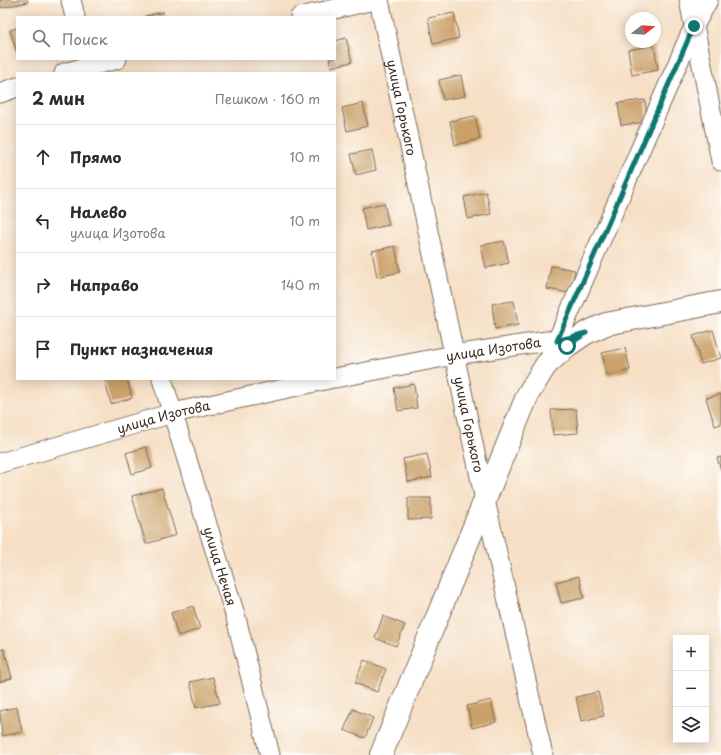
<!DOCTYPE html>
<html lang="ru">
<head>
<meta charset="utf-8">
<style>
  body { margin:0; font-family:"Playpen Sans",sans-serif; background:#f7f7f7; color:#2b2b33 }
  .controls { position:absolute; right:12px; bottom:12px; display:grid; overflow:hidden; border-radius:0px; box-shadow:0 2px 10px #0003 }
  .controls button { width:36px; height:36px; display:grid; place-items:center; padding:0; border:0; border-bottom:1px solid #e1e1e2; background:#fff; color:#2b2b33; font:20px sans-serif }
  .compass { position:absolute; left:625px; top:12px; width:36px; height:36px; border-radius:50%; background:#fff; box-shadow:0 2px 10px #0003; rotate:73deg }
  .stop { position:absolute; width:12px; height:12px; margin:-9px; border:3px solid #0f766e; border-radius:50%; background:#fff }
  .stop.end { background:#0f766e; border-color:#fff; box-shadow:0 1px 4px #0008 }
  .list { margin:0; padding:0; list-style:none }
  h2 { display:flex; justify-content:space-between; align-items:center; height:52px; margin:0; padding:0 16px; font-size:17px }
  h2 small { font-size:13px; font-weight:400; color:#7c7c81 }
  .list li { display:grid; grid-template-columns:26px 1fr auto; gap:12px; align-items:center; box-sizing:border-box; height:64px; padding:0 16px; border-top:1px solid #e1e1e2 }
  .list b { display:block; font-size:15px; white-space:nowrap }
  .list p { margin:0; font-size:13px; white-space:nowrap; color:#7c7c81 }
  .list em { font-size:13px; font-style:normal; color:#7c7c81 }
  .icon { flex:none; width:22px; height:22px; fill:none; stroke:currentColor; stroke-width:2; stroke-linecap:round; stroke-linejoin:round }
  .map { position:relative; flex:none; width:721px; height:755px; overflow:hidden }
  .search { position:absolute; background:#fff; box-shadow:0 2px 10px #0003; left:16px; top:16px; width:320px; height:44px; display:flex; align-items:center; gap:10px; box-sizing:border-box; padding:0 14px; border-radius:0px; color:#7c7c81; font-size:15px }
  .panel { position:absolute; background:#fff; box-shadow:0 2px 10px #0003; left:16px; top:72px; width:320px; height:308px; border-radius:0px }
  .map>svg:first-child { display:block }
  .building { fill:#cba16a }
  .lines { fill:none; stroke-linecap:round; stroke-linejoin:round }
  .minor-casing { stroke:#7c6958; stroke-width:21 }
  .secondary-casing { stroke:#7c6958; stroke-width:24 }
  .minor { stroke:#fff; stroke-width:19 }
  .secondary { stroke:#fff; stroke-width:22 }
  .route { stroke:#0f766e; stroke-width:5 }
  .labels { text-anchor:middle; stroke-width:4; stroke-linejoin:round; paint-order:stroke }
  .street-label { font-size:13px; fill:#3b2a1e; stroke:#fdfcf7 }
</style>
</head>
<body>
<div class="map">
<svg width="721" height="755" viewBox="0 0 721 755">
  <rect width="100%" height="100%" fill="#fdfcf7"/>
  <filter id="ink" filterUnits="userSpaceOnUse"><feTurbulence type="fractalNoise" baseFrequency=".025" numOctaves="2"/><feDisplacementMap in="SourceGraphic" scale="8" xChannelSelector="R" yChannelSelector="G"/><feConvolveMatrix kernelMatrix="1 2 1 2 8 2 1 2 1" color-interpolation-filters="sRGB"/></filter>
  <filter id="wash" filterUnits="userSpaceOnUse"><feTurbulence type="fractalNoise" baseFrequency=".012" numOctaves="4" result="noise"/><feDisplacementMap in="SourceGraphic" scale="16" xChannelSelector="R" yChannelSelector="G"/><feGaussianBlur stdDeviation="0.9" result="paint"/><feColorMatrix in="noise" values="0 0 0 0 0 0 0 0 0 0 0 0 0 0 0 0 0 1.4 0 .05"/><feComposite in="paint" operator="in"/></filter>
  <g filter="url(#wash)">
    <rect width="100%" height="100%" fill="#f6dfc5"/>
    <g id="blocks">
      <g class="building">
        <path d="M0 0H28V2L1 8Z"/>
        <path d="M163 12 164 17H145V16Z"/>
        <path d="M454 13 459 38 433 44 428 18Z"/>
        <path d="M17 28V53L10 30Z"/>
        <path d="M346 38 352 62 331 67 329 59H335V41Z"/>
        <path d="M654 45 658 70 632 75 628 50Z"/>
        <path d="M461 75 465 96 443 100 439 80Z"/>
        <path d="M645 100 647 122 621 125 618 103Z"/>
        <path d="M363 103 368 126 347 131 342 108Z"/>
        <path d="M475 116 480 139 455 145 450 121Z"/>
        <path d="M372 150 376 170 356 175 351 154Z"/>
        <path d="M486 192 491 214 468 219 464 197Z"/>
        <path d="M384 203 389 225 366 230 362 208Z"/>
        <path d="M504 241 509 263 486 268 481 245Z"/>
        <path d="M395 246 400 272 377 277 372 251Z"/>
        <path d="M551 266 575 270 570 293 547 289Z"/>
        <path d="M514 301 518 325 495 329 492 304Z"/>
        <path d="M713 330 721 358 701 364 693 336Z"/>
        <path d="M625 348 630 370 607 376 602 353Z"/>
        <path d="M113 379H127L132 398 111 404 105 382Z"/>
        <path d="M414 384 417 408 398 411 394 388Z"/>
        <path d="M721 394V424L715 426 706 398Z"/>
        <path d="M576 409 578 433 553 435 551 410Z"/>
        <path d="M146 447 152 468 132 474 126 453Z"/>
        <path d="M427 454 432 477 408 482 403 459Z"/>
        <path d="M721 457V470L717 458Z"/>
        <path d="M162 488 176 535 146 544 132 496Z"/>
        <path d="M408 498H431V519L408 520Z"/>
        <path d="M579 576 584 598 561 603 556 582Z"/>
        <path d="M193 606 200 629 178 636 171 613Z"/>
        <path d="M383 616 405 625 396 646 375 638Z"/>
        <path d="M4 649 12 678 0 682V650Z"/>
        <path d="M364 660 386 669 377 692 355 683Z"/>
        <path d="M213 677 220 703 196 708 190 682Z"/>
        <path d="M598 692 604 716 581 721 576 697Z"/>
        <path d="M491 700 496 722 472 728 467 706Z"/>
        <path d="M17 707 22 732 2 736 0 711Z"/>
        <path d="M353 709 373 718 365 738 344 730Z"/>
      </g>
    </g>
  </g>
  <g filter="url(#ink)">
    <use href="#blocks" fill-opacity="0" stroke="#7c6958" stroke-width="1"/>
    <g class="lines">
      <defs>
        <g id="minor">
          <path d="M71 0 75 17"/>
          <path id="s1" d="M379 0 485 500 543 755"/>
          <path d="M689 0 721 161"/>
          <path d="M300 17 374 0"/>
          <path d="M64 73 117 59"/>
          <path d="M0 93 17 87"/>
          <path d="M547 364 694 26 708 0"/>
          <path id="s2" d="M335 378 454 355 567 338"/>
          <path id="s3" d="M162 379 236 618 270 755"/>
          <path id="s4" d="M0 463 173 413 329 379"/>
        </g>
        <path id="secondary" d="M381 755 528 394 546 365 567 346 586 333 606 324 721 302"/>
      </defs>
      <use href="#minor" class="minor-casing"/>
      <use href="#secondary" class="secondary-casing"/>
      <use href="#minor" class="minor"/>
      <use href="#secondary" class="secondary"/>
    </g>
  </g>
  <g class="lines" filter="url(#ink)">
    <path class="route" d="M567 346 586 333 557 341 694 26"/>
  </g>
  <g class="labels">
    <g class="street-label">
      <text dy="5" stroke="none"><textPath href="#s1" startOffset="110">улица Горького</textPath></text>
      <text dy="5" stroke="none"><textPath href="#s2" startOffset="161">улица Изотова</textPath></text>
      <text dy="5" stroke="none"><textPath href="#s4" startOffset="170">улица Изотова</textPath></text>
      <text dy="5" stroke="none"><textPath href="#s1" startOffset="434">улица Горького</textPath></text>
      <text dy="5" stroke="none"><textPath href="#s3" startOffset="196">улица Нечая</textPath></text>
    </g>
  </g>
</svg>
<div class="controls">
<button>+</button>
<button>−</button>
<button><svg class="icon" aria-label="layers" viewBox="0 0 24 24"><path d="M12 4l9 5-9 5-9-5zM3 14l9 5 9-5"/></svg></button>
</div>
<svg class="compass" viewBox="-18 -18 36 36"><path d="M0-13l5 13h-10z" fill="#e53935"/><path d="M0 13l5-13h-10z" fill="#7c7c81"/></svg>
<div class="stop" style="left:567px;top:346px"></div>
<div class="stop end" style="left:694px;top:26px"></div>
<div class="search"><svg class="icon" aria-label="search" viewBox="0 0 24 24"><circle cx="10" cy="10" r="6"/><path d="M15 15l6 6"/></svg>Поиск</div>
<section class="panel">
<h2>2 мин<small>Пешком · 160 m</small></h2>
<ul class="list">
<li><svg class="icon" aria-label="ahead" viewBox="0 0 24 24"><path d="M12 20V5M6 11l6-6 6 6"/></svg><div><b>Прямо</b></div><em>10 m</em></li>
<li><svg class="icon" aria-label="left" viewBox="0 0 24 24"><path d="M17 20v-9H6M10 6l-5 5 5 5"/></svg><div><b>Налево</b><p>улица Изотова</p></div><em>10 m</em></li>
<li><svg class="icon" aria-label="right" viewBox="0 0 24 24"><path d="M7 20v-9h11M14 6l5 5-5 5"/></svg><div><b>Направо</b></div><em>140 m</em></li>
<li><svg class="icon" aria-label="arrive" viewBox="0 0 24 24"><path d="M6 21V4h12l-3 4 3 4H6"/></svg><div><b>Пункт назначения</b></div></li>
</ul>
</section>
</div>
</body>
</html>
